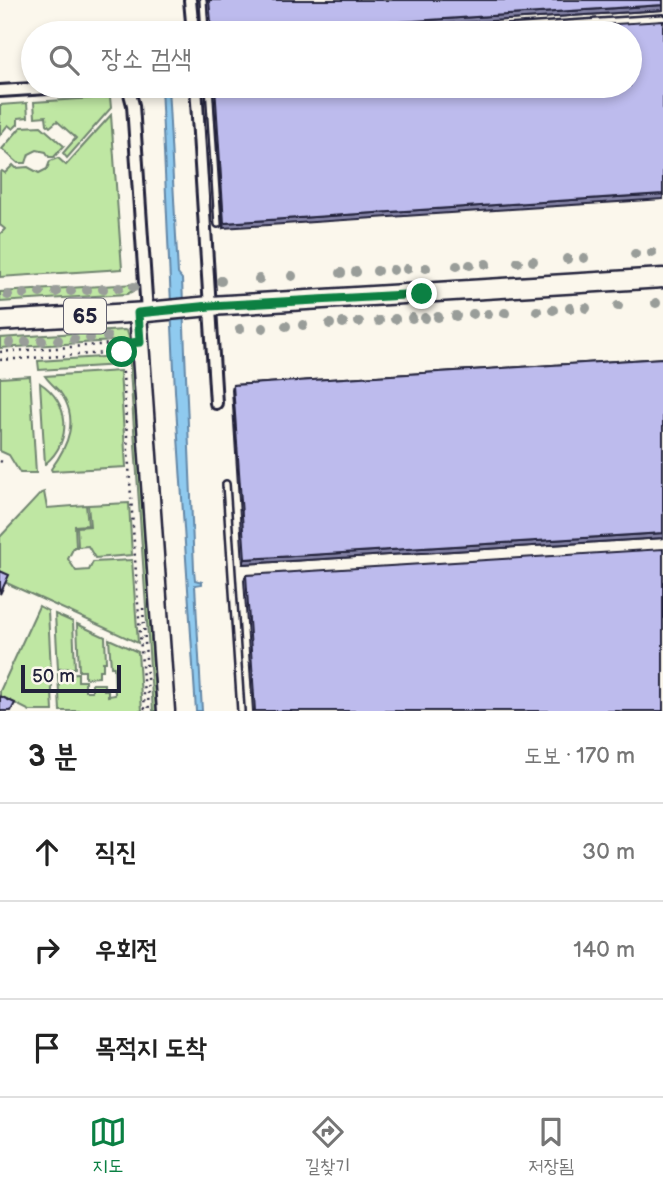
<!DOCTYPE html>
<html lang="ko">
<head>
<meta charset="utf-8">
<style>
  body { margin:0; font-family:"Balsamiq Sans","Poor Story",sans-serif; background:#f6f6f6; color:#222 }
  .scale { position:absolute; left:21px; bottom:18px; width:100px; box-sizing:border-box; padding-left:7px; border:4px solid #22223b; border-top:0; font-size:19px; line-height:24px; white-space:nowrap; color:#22223b; -webkit-text-stroke:5px #fbf7ec; paint-order:stroke }
  .stop { position:absolute; width:21px; height:21px; margin:-16px; border:5px solid #0b8043; border-radius:50%; background:#fff }
  .stop.end { background:#0b8043; border-color:#fff; box-shadow:0 2px 7px #0008 }
  .list { margin:0; padding:0; list-style:none }
  h2 { display:flex; justify-content:space-between; align-items:center; height:91px; margin:0; padding:0 28px; font-size:30px }
  h2 small { font-size:23px; font-weight:400; color:#767676 }
  .list li { display:grid; grid-template-columns:46px 1fr auto; gap:21px; align-items:center; box-sizing:border-box; height:98px; padding:0 28px; border-top:2px solid #e0e0e0 }
  .list b { display:block; font-size:26px; white-space:nowrap }
  .list em { font-size:23px; font-style:normal; color:#767676 }
  .icon { flex:none; width:38px; height:38px; fill:none; stroke:currentColor; stroke-width:2; stroke-linecap:round; stroke-linejoin:round }
  .map { position:relative; flex:none; width:663px; height:711px; overflow:hidden }
  .search { position:absolute; background:#fff; box-shadow:0 4px 10px #0003; left:21px; right:21px; top:21px; height:77px; display:flex; align-items:center; gap:18px; box-sizing:border-box; padding:0 24px; border-radius:38px; color:#767676; font-size:26px }
  .sheet { height:385px; background:#fff }
  nav { display:flex; justify-content:space-around; align-items:center; box-sizing:border-box; height:98px; border-top:2px solid #e0e0e0; background:#fff; font-size:19px; color:#767676 }
  nav a { display:grid; justify-items:center; gap:4px }
  nav .on { color:#0b8043 }
  .map>svg:first-child { display:block }
  .green { fill:#bfe7a3; stroke:#70846f; stroke-width:2 }
  .water { fill:#8fcaef; stroke:#6387a7; stroke-width:2 }
  .lines { fill:none; stroke-linecap:round; stroke-linejoin:round }
  .lane-casing { stroke:#22223b; stroke-width:10 }
  .street-casing { stroke:#22223b; stroke-width:16 }
  .secondary-casing { stroke:#22223b; stroke-width:21 }
  .primary-casing { stroke:#22223b; stroke-width:23 }
  .path { stroke:#22223b; stroke-width:2.5; stroke-dasharray:2 5; stroke-linecap:butt }
  .lane { stroke:#fbf7ec; stroke-width:5 }
  .street { stroke:#fbf7ec; stroke-width:10 }
  .secondary { stroke:#fbf7ec; stroke-width:16 }
  .primary { stroke:#fbf7ec; stroke-width:18 }
  .tree { fill:#999d99 }
  .wall { fill:#a3a1cc; stroke:#22223b; stroke-width:2 }
  .shaded-wall { fill:#8483a6; stroke:#22223b; stroke-width:2 }
  .building { fill:#bdbbed; stroke:#22223b; stroke-width:2 }
  .route { stroke:#0b8043; stroke-width:9 }
  .labels { text-anchor:middle; stroke-width:5; stroke-linejoin:round; paint-order:stroke }
  .shield { fill:#fbf7ec; stroke:#636270; stroke-width:2 }
  .shield-label { font-size:21px; font-weight:bold; fill:#22223b }
</style>
</head>
<body>
<div class="map">
<svg width="663" height="711" viewBox="0 0 663 711">
  <rect width="100%" height="100%" fill="#fbf7ec"/>
  <filter id="ink" filterUnits="userSpaceOnUse"><feTurbulence type="fractalNoise" baseFrequency=".0143" numOctaves="2"/><feDisplacementMap in="SourceGraphic" scale="14" xChannelSelector="R" yChannelSelector="G"/><feConvolveMatrix kernelMatrix="1 2 1 2 8 2 1 2 1" color-interpolation-filters="sRGB"/></filter>
  <g filter="url(#ink)">
    <g class="green">
      <path d="M110 97 111 108 67 158 63 153 76 138 57 121 50 127 47 124 46 116 35 117 34 102Z"/>
      <path d="M27 103 28 117 18 118V124L13 129 8 125 0 135V105Z"/>
      <path d="M111 115 122 269 0 277V234L5 229 0 225V173L2 171 5 173 13 165 16 168 28 167 39 173 47 169 50 161 58 158 66 165Z"/>
      <path d="M41 126 64 146 54 157H49L46 152 37 150 29 154 26 163H18L2 149 21 127Z"/>
      <path d="M135 284 133 291 127 294 0 302V292Z"/>
      <path d="M124 330 127 331 130 340 0 348V338Z"/>
      <path d="M129 355H133L156 711H153Z"/>
      <path d="M118 356 119 365 39 370 38 361Z"/>
      <path d="M120 371 126 467 52 471 51 469C68 446 80 419 60 392 55 387 49 382 45 376Z"/>
      <path d="M30 376 36 473H20L9 455 0 451V378Z"/>
      <path d="M40 383C70 402 73 441 45 464Z"/>
      <path d="M44 492 47 508 86 505 88 525 75 526 76 547H74L68 559 76 571 89 570 93 562 132 560 138 643 0 580V537L41 493Z"/>
      <path d="M129 503 132 555 95 558 88 546 78 547 77 527 90 526 88 505Z"/>
      <path d="M39 606 48 611 53 711H30L0 696V691Z"/>
      <path d="M55 614 73 622 75 668 58 669Z"/>
      <path d="M77 624 105 637 106 662H103V670H99V677L85 678V671H79Z"/>
      <path d="M109 639 138 652 142 711H60L58 674 78 673V681H85V691H92V684H104V690H108V696L115 695 114 667H111Z"/>
    </g>
    <path class="water" d="M161 86H168L178 274 182 279 194 569 195 580 202 582V584L195 585 202 711H196L175 391Z"/>
    <g class="lines">
      <defs>
        <g id="lane">
          <path d="M203 0 205 33"/>
          <path d="M432 33 663 18"/>
          <path d="M209 86 218 224"/>
          <path d="M226 484 241 711"/>
        </g>
        <g id="street">
          <path d="M190 0 193 33"/>
          <path d="M124 86 129 90 133 105 147 312"/>
          <path d="M196 86 216 403"/>
          <path d="M0 91 80 86"/>
        </g>
        <path id="secondary" d="M138 313 166 711"/>
        <path id="primary" d="M0 321 147 312 210 306 663 278"/>
      </defs>
      <use href="#lane" class="lane-casing"/>
      <use href="#street" class="street-casing"/>
      <use href="#secondary" class="secondary-casing"/>
      <use href="#primary" class="primary-casing"/>
      <g class="path">
        <path d="M121 344 145 711"/>
        <path d="M0 352 127 343"/>
        <path d="M0 360 122 352"/>
        <path d="M0 461 6 464"/>
        <path d="M143 608 149 711"/>
      </g>
      <use href="#lane" class="lane"/>
      <use href="#street" class="street"/>
      <use href="#secondary" class="secondary"/>
      <use href="#primary" class="primary"/>
    </g>
    <g class="tree">
      <circle cx="652" cy="253" r="5"/>
      <circle cx="635" cy="254" r="5"/>
      <circle cx="584" cy="258" r="5"/>
      <circle cx="567" cy="259" r="5"/>
      <circle cx="533" cy="261" r="5"/>
      <circle cx="518" cy="262" r="5"/>
      <circle cx="486" cy="264" r="5"/>
      <circle cx="470" cy="265" r="5"/>
      <circle cx="457" cy="266" r="5"/>
      <circle cx="426" cy="268" r="5"/>
      <circle cx="407" cy="269" r="5"/>
      <circle cx="393" cy="270" r="5"/>
      <circle cx="377" cy="271" r="5"/>
      <circle cx="356" cy="272" r="5"/>
      <circle cx="341" cy="273" r="5"/>
      <circle cx="292" cy="276" r="5"/>
      <circle cx="259" cy="279" r="5"/>
      <circle cx="221" cy="281" r="5"/>
      <circle cx="134" cy="287" r="5"/>
      <circle cx="119" cy="288" r="5"/>
      <circle cx="103" cy="289" r="5"/>
      <circle cx="87" cy="290" r="5"/>
      <circle cx="71" cy="291" r="5"/>
      <circle cx="56" cy="292" r="5"/>
      <circle cx="40" cy="293" r="5"/>
      <circle cx="24" cy="294" r="5"/>
      <circle cx="8" cy="295" r="5"/>
      <circle cx="656" cy="303" r="5"/>
      <circle cx="618" cy="306" r="5"/>
      <circle cx="570" cy="308" r="5"/>
      <circle cx="586" cy="308" r="5"/>
      <circle cx="553" cy="310" r="5"/>
      <circle cx="537" cy="311" r="5"/>
      <circle cx="505" cy="313" r="5"/>
      <circle cx="473" cy="314" r="5"/>
      <circle cx="488" cy="314" r="5"/>
      <circle cx="456" cy="316" r="5"/>
      <circle cx="438" cy="317" r="5"/>
      <circle cx="412" cy="318" r="5"/>
      <circle cx="425" cy="318" r="5"/>
      <circle cx="395" cy="319" r="5"/>
      <circle cx="379" cy="321" r="5"/>
      <circle cx="359" cy="322" r="5"/>
      <circle cx="343" cy="323" r="5"/>
      <circle cx="330" cy="324" r="5"/>
      <circle cx="303" cy="325" r="5"/>
      <circle cx="286" cy="326" r="5"/>
      <circle cx="263" cy="328" r="5"/>
      <circle cx="240" cy="329" r="5"/>
      <circle cx="107" cy="337" r="5"/>
      <circle cx="90" cy="338" r="5"/>
      <circle cx="74" cy="339" r="5"/>
      <circle cx="58" cy="340" r="5"/>
      <circle cx="42" cy="341" r="5"/>
      <circle cx="26" cy="342" r="5"/>
      <circle cx="10" cy="343" r="5"/>
    </g>
    <g class="wall">
      <path d="M207 0H663V10L302 33H209Z"/>
      <path d="M213 86H630L223 228Z"/>
      <path d="M663 358V538L243 564 232 390 233 385Z"/>
      <path d="M246 575 663 711H253L244 580Z"/>
    </g>
    <g class="shaded-wall">
      <path d="M663 5V10L302 33H227Z"/>
      <path d="M663 194V199L223 228 224 223Z"/>
      <path d="M663 533V538L243 564 245 559Z"/>
    </g>
    <g class="building">
      <path d="M209 0H663V5L227 33H212Z"/>
      <path d="M663 21V194L224 223 215 86H630V33H474Z"/>
      <path d="M663 358V533L245 559 233 385Z"/>
      <path d="M663 549V711H255L246 575Z"/>
      <path d="M0 571 9 575 0 594Z"/>
      <path d="M0 696 15 703 11 711H0Z"/>
    </g>
  </g>
  <g class="lines" filter="url(#ink)">
    <path class="route" d="M122 352 121 344 140 342 138 313 210 306 422 294"/>
  </g>
  <g class="labels">
    <rect class="shield" x="64" y="298.5" width="42" height="35" rx="5"/>
    <g class="shield-label">
      <text x="85" y="323">65</text>
    </g>
  </g>
</svg>
<div class="scale">50 m</div>
<div class="stop" style="left:122px;top:352px"></div>
<div class="stop end" style="left:422px;top:294px"></div>
<div class="search"><svg class="icon" aria-label="search" viewBox="0 0 24 24"><circle cx="10" cy="10" r="6"/><path d="M15 15l6 6"/></svg>장소 검색</div>
</div>
<section class="sheet">
<h2>3 분<small>도보 · 170 m</small></h2>
<ul class="list">
<li><svg class="icon" aria-label="ahead" viewBox="0 0 24 24"><path d="M12 20V5M6 11l6-6 6 6"/></svg><div><b>직진</b></div><em>30 m</em></li>
<li><svg class="icon" aria-label="right" viewBox="0 0 24 24"><path d="M7 20v-9h11M14 6l5 5-5 5"/></svg><div><b>우회전</b></div><em>140 m</em></li>
<li><svg class="icon" aria-label="arrive" viewBox="0 0 24 24"><path d="M6 21V4h12l-3 4 3 4H6"/></svg><div><b>목적지 도착</b></div></li>
</ul>
</section>
<nav>
<a class="on"><svg class="icon" aria-label="map" viewBox="0 0 24 24"><path d="M3 6l6-2 6 2 6-2v14l-6 2-6-2-6 2zM9 4v14M15 6v14"/></svg>지도</a>
<a><svg class="icon" aria-label="directions" viewBox="0 0 24 24"><path d="M12 3l9 9-9 9-9-9zM9 14v-3h6M13 9l2 2-2 2"/></svg>길찾기</a>
<a><svg class="icon" aria-label="saved" viewBox="0 0 24 24"><path d="M7 4h10v16l-5-4-5 4z"/></svg>저장됨</a>
</nav>
</body>
</html>
